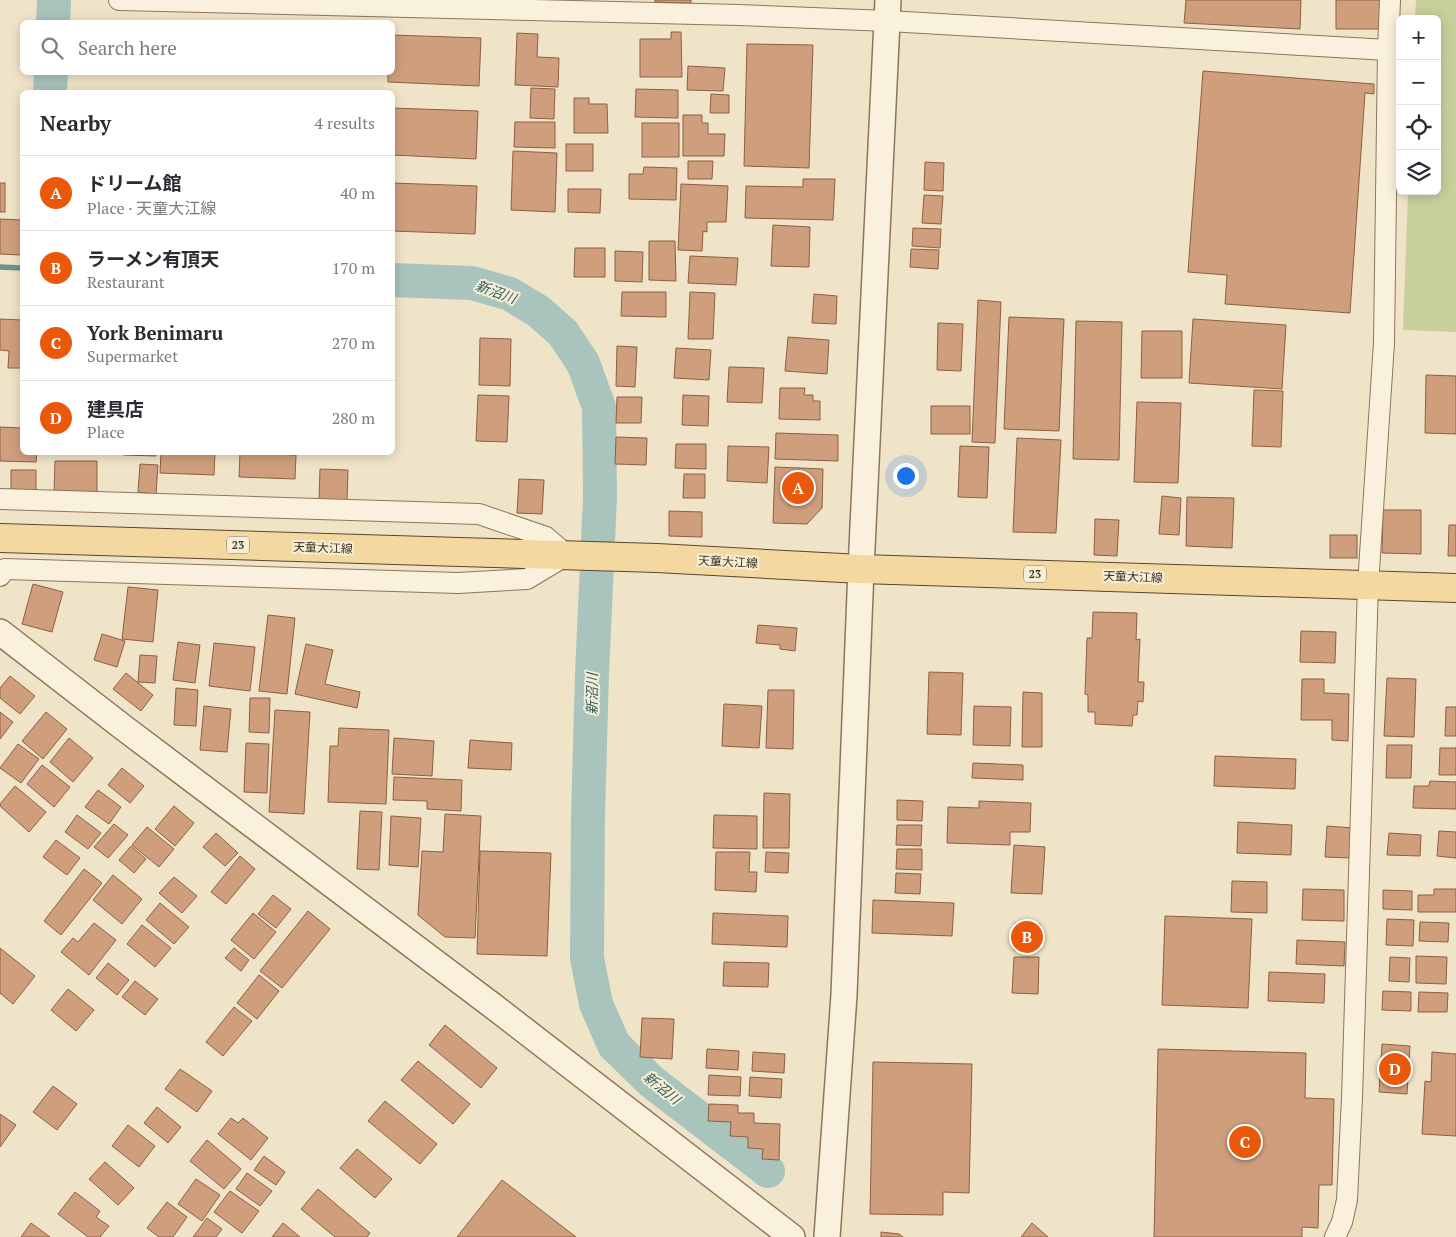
<!DOCTYPE html>
<html lang="en">
<head>
<meta charset="utf-8">
<style>
  body { margin:0; font-family:"PT Serif","Noto Sans JP",serif; background:#f7f7f7; color:#2b2b33 }
  .controls { position:absolute; right:15px; top:15px; display:grid; overflow:hidden; border-radius:8px; box-shadow:0 2px 12px #0003 }
  .controls button { width:45px; height:45px; display:grid; place-items:center; padding:0; border:0; border-bottom:1px solid #e1e1e2; background:#fff; color:#2b2b33; font:25px sans-serif }
  .you { position:absolute; left:905px; top:475px; width:18px; height:18px; margin:-12px; border:4px solid #fff; border-radius:50%; background:#1a73e8; box-shadow:0 0 0 8px #1a73e833 }
  .badge { display:grid; place-items:center; width:32px; height:32px; border-radius:50%; background:#ea580c; color:#fff; font-size:16px; font-weight:700 }
  .pin { position:absolute; translate:-50% -50%; border:2px solid #fff; box-shadow:0 1px 5px #0006 }
  .list { margin:0; padding:0; list-style:none }
  h2 { display:flex; justify-content:space-between; align-items:center; height:65px; margin:0; padding:0 20px; font-size:21px }
  h2 small { font-size:16px; font-weight:400; color:#7c7c81 }
  .list li { display:grid; grid-template-columns:32px 1fr auto; gap:15px; align-items:center; box-sizing:border-box; height:75px; padding:0 20px; border-top:1px solid #e1e1e2 }
  .list b { display:block; font-size:19px; white-space:nowrap }
  .list p { margin:0; font-size:16px; white-space:nowrap; color:#7c7c81 }
  .list em { font-size:16px; font-style:normal; color:#7c7c81 }
  .icon { flex:none; width:28px; height:28px; fill:none; stroke:currentColor; stroke-width:2; stroke-linecap:round; stroke-linejoin:round }
  .map { position:relative; flex:none; width:1456px; height:1237px; overflow:hidden }
  .search { position:absolute; background:#fff; box-shadow:0 2px 12px #0003; left:20px; top:20px; width:375px; height:55px; display:flex; align-items:center; gap:12px; box-sizing:border-box; padding:0 18px; border-radius:8px; color:#7c7c81; font-size:19px }
  .panel { position:absolute; background:#fff; box-shadow:0 2px 12px #0003; left:20px; top:90px; width:375px; height:365px; border-radius:8px }
  .map>svg:first-child { display:block }
  .green { fill:#c9cf9b }
  .lines { fill:none; stroke-linecap:round; stroke-linejoin:round }
  .stream { stroke:#6f938a; stroke-width:5.5 }
  .river { stroke:#a9c4bc; stroke-width:34 }
  .building { fill:#cf9f7d; stroke:#8d5f41 }
  .minor-casing { stroke:#8d765c; stroke-width:22 }
  .tertiary-casing { stroke:#8d765c; stroke-width:28 }
  .primary-casing { stroke:#5b4430; stroke-width:30 }
  .minor { stroke:#faf1dc; stroke-width:20 }
  .tertiary { stroke:#faf1dc; stroke-width:25 }
  .primary { stroke:#f3d9a0; stroke-width:28 }
  .labels { text-anchor:middle; stroke-width:4; stroke-linejoin:round; paint-order:stroke }
  .shield { fill:#f7eed8; stroke:#756857; stroke-width:1 }
  .shield-label { font-size:11px; font-weight:bold; fill:#3d2e20 }
  .street-label { font-size:12px; fill:#3d2e20; stroke:#f7eed8 }
  .water-label { font-size:14px; font-style:italic; fill:#2f5d5a; stroke:#f7eed8 }
</style>
</head>
<body>
<div class="map">
<svg width="1456" height="1237" viewBox="0 0 1456 1237">
  <rect width="100%" height="100%" fill="#f0e4c8"/>
  <path class="green" d="M1416 0H1456V332L1403 330 1408 191H1437V19H1415Z"/>
  <g class="lines">
    <path class="stream" d="M0 267 22 268"/>
    <g class="river">
      <path d="M53 22 54 0"/>
      <path d="M50 92 51 72"/>
      <path d="M392 280 472 283 510 294 538 311 563 333 583 363 599 407 600 497 592 674 588 817 587 958 596 1004 614 1045 652 1082 768 1171"/>
    </g>
  </g>
  <g class="building">
    <path d="M655 0H691V3L655 2Z"/>
    <path d="M1186 0H1301L1300 29 1184 23Z"/>
    <path d="M1336 0H1380L1379 29H1336Z"/>
    <path d="M671 32H681L682 77H640V39H671Z"/>
    <path d="M517 33 538 34 537 57 559 58 558 87 515 85Z"/>
    <path d="M392 35 481 38 479 86 388 82V72H392Z"/>
    <path d="M747 44 813 45 809 168 744 166Z"/>
    <path d="M688 66 725 68 723 91 687 90Z"/>
    <path d="M1203 71 1374 84V94L1365 93 1350 313 1225 304 1227 275 1188 272Z"/>
    <path d="M531 88 555 89 554 119 530 118Z"/>
    <path d="M636 89 678 90V118L635 117Z"/>
    <path d="M711 94 729 95V113H710Z"/>
    <path d="M574 98H589V104H607L608 133H574Z"/>
    <path d="M392 108 478 111 476 159 392 155Z"/>
    <path d="M683 115H702V123H708V134H725L724 156H683Z"/>
    <path d="M515 122H555V148L514 147Z"/>
    <rect x="642" y="123" width="37" height="34"/>
    <rect x="566" y="144" width="27" height="27"/>
    <path d="M513 151 557 153 555 212 511 210Z"/>
    <path d="M688 161H713L712 179H688Z"/>
    <path d="M925 162 944 163 943 191 924 190Z"/>
    <path d="M644 167 677 168 676 200 629 199V174H643Z"/>
    <path d="M803 179H835L833 220 745 218 746 186 803 187Z"/>
    <rect x="0" y="183" width="5" height="29"/>
    <path d="M392 183 477 186 475 234 392 231Z"/>
    <path d="M681 184 728 186 726 222H707V232L703 231 702 251 678 250Z"/>
    <path d="M568 189H601L600 213 568 212Z"/>
    <path d="M924 195 943 196 941 224 922 223Z"/>
    <path d="M0 219 22 220 21 255 0 254Z"/>
    <path d="M773 225 810 227 809 267 771 266Z"/>
    <path d="M913 228 941 229 940 248 912 246Z"/>
    <path d="M649 241H675L676 281 649 280Z"/>
    <path d="M575 248H605V277H574Z"/>
    <path d="M911 249 939 250 938 269 910 267Z"/>
    <path d="M615 251 643 252 642 282 615 281Z"/>
    <path d="M690 256 738 258 736 285 688 283Z"/>
    <path d="M622 292H666V317L621 316Z"/>
    <path d="M690 292 715 293 713 339H688Z"/>
    <path d="M814 294 837 296 836 324 812 323Z"/>
    <path d="M978 300 1001 302 995 443 972 442Z"/>
    <path d="M1009 317 1064 319 1059 431 1004 429Z"/>
    <path d="M0 319 22 320V368H8L9 351 0 350Z"/>
    <path d="M1193 319 1286 325 1282 389 1189 383Z"/>
    <path d="M1076 321 1122 322 1119 460 1073 459Z"/>
    <path d="M938 323 963 324 961 371 937 370Z"/>
    <path d="M1142 331H1182V378H1141Z"/>
    <path d="M788 337 829 340 827 374 785 371Z"/>
    <path d="M480 338 511 339 510 386 479 385Z"/>
    <path d="M617 346 637 347 635 387 616 386Z"/>
    <path d="M676 348 711 350 709 380 674 378Z"/>
    <path d="M729 367 764 368 762 403 727 402Z"/>
    <path d="M1426 375 1456 376V434L1425 433Z"/>
    <path d="M780 388H805L804 395H813V401H820V420L779 419Z"/>
    <path d="M1254 390 1283 391 1281 447 1252 446Z"/>
    <path d="M478 395 509 396 507 442 476 441Z"/>
    <path d="M683 395 709 396 708 426 682 425Z"/>
    <path d="M617 397H642L641 423H616Z"/>
    <path d="M1137 402 1181 403 1178 483 1134 482Z"/>
    <rect x="931" y="406" width="39" height="28"/>
    <path d="M0 427 22 428V452H37L36 462 0 461Z"/>
    <path d="M776 433 838 435V461L775 459Z"/>
    <path d="M616 437 647 438 646 465 615 464Z"/>
    <path d="M1017 438 1061 440 1056 533 1013 532Z"/>
    <path d="M676 444H706V469L675 468Z"/>
    <path d="M728 446 769 447 767 483 727 481Z"/>
    <path d="M960 446 989 447 987 498 958 497Z"/>
    <path d="M124 452H156V456L123 455Z"/>
    <path d="M161 452H215L214 475 160 473Z"/>
    <path d="M240 453 296 455 295 479 239 477Z"/>
    <path d="M55 461H97V493H54Z"/>
    <path d="M140 464 158 465 156 494 138 492Z"/>
    <path d="M775 467 823 469 822 508 807 524 773 523Z"/>
    <path d="M320 469 348 470 347 502 319 501Z"/>
    <path d="M11 470H36V495L11 494Z"/>
    <path d="M684 474H705V498H683Z"/>
    <path d="M519 479 544 480 542 514 517 513Z"/>
    <path d="M1162 496 1181 498 1179 535 1159 534Z"/>
    <path d="M1187 497 1234 498 1232 548 1186 546Z"/>
    <path d="M1383 510H1421V554L1382 553Z"/>
    <path d="M669 511 702 512V537L669 536Z"/>
    <path d="M1095 519 1119 520 1117 556 1094 555Z"/>
    <path d="M1449 525H1456V556H1448Z"/>
    <rect x="1330" y="535" width="27" height="23"/>
    <path d="M33 584 63 592 52 632 22 624Z"/>
    <path d="M128 587 158 590 153 642 122 639Z"/>
    <path d="M1093 612 1137 613 1136 640 1140 639 1138 682H1144L1143 702 1138 701 1137 715H1133L1132 726 1095 724V712H1088V695L1085 694 1087 638H1092Z"/>
    <path d="M268 615 295 618 287 694 259 691Z"/>
    <path d="M758 625 797 628 795 651 780 649V645L756 643Z"/>
    <path d="M1301 631 1336 632 1335 663 1300 662Z"/>
    <path d="M102 634 125 641 117 667 94 660Z"/>
    <path d="M178 642 200 645 195 683 173 680Z"/>
    <path d="M214 643 255 647 250 691 209 686Z"/>
    <path d="M306 644 333 650 325 684 360 692 357 708 295 694Z"/>
    <path d="M140 655 157 656 155 683 138 682Z"/>
    <path d="M929 672 963 673 961 735 927 734Z"/>
    <path d="M126 673 153 695 141 711 113 689Z"/>
    <path d="M10 676 35 696 20 714 0 698V688Z"/>
    <path d="M1387 678 1416 679 1414 737 1384 736Z"/>
    <path d="M1302 679H1324V693L1349 694 1348 741 1332 740V720H1301Z"/>
    <path d="M176 688 198 690 196 726 174 725Z"/>
    <path d="M768 690H794L793 749 766 748Z"/>
    <path d="M1023 692 1042 693V747H1022Z"/>
    <path d="M250 698H270L269 733 249 732Z"/>
    <path d="M724 704 762 706 759 748 722 746Z"/>
    <path d="M204 706 231 709 227 752 200 750Z"/>
    <path d="M974 706 1011 707 1010 746 973 745Z"/>
    <path d="M1446 707H1456V736H1445Z"/>
    <path d="M275 710 310 712 304 814 269 812Z"/>
    <path d="M0 712 13 722 0 739Z"/>
    <path d="M46 712 67 729 43 759 22 741Z"/>
    <path d="M339 728 389 730 386 804 328 802 330 746H338Z"/>
    <path d="M69 738 93 758 73 782 50 762Z"/>
    <path d="M394 738 434 741 432 776 392 774Z"/>
    <path d="M470 740 512 743 511 770 468 768Z"/>
    <path d="M246 743 269 744 267 793 244 792Z"/>
    <path d="M18 744 39 759 21 783 0 768Z"/>
    <path d="M1387 745H1412L1411 778H1386Z"/>
    <path d="M1440 748H1456V775H1439Z"/>
    <path d="M1215 756 1296 759 1295 789 1214 786Z"/>
    <path d="M973 763 1023 765V780L972 778Z"/>
    <path d="M42 765 70 787 54 807 27 784Z"/>
    <path d="M122 768 144 786 130 803 108 785Z"/>
    <path d="M394 777 462 780 461 811 427 809V801L393 800Z"/>
    <path d="M1430 781 1456 782V809L1413 808 1414 786H1429Z"/>
    <path d="M15 786 46 812 29 832 0 806V804Z"/>
    <path d="M98 790 121 807 109 824 85 807Z"/>
    <path d="M764 793 790 794 789 848H763Z"/>
    <path d="M897 800 923 801 922 821 897 820Z"/>
    <path d="M979 801 1031 803 1030 832H1010V845L947 843 948 807 979 808Z"/>
    <path d="M174 806 194 823 175 846 155 829Z"/>
    <path d="M360 811 382 812 379 870 357 869Z"/>
    <path d="M445 814 481 816 475 938 445 937 418 915 422 851 443 852Z"/>
    <path d="M77 815 101 833 88 849 65 832Z"/>
    <path d="M714 815 757 816V849L713 848Z"/>
    <path d="M391 816 421 818 418 867 389 865Z"/>
    <path d="M1238 822 1292 825 1291 855 1237 853Z"/>
    <path d="M114 824 128 835 108 858 94 847Z"/>
    <path d="M897 825H922L921 846 896 845Z"/>
    <path d="M1327 826 1353 828 1351 858 1325 857Z"/>
    <path d="M147 827 174 849 159 867 132 845Z"/>
    <path d="M1439 831 1456 832V858L1437 856Z"/>
    <path d="M216 833 238 853 225 866 203 847Z"/>
    <path d="M1389 833 1421 835 1420 856 1387 855Z"/>
    <path d="M56 840 80 858 67 875 43 857Z"/>
    <path d="M1014 845 1045 847 1042 894 1011 893Z"/>
    <path d="M131 846 146 859 134 873 119 860Z"/>
    <path d="M897 849H922V870L896 869Z"/>
    <path d="M480 851 551 853 547 956 477 954Z"/>
    <path d="M716 852H750L749 872H757L756 892 715 890Z"/>
    <path d="M766 852 789 853 788 873 765 872Z"/>
    <path d="M240 856 255 869 226 904 211 892Z"/>
    <path d="M84 869 102 883 61 935 44 921Z"/>
    <path d="M896 873 921 874 920 894 895 893Z"/>
    <path d="M113 875 142 899 122 924 93 900Z"/>
    <path d="M174 877 197 896 182 913 159 893Z"/>
    <path d="M1232 881 1267 882V913L1231 912Z"/>
    <path d="M1303 889 1344 890V921L1302 920Z"/>
    <path d="M1434 889H1456V912H1418V895H1434Z"/>
    <path d="M1383 890 1412 891V910L1383 909Z"/>
    <path d="M273 895 291 909 276 928 258 914Z"/>
    <path d="M873 900 954 903 952 936 872 933Z"/>
    <path d="M160 903 189 927 174 944 146 920Z"/>
    <path d="M308 911 330 929 282 988 260 971Z"/>
    <path d="M253 913 276 932 254 959 231 940Z"/>
    <path d="M713 913 788 916 787 947 712 944Z"/>
    <path d="M1165 916 1252 919 1248 1008 1162 1005Z"/>
    <path d="M1387 919 1414 920 1413 946 1386 945Z"/>
    <path d="M1420 922 1449 923 1448 942 1419 941Z"/>
    <path d="M94 923 116 940 89 975 61 952 73 938 78 942Z"/>
    <path d="M1015 923 1040 924 1038 951 1014 950Z"/>
    <path d="M142 925 171 948 155 967 127 944Z"/>
    <path d="M1297 940 1345 942 1344 966 1296 964Z"/>
    <path d="M0 948 35 976 13 1004 0 993Z"/>
    <path d="M234 948 249 960 241 971 225 958Z"/>
    <path d="M1416 956 1447 957 1446 984 1416 983Z"/>
    <path d="M1014 957H1039L1038 994 1012 993Z"/>
    <path d="M1390 957 1410 958 1409 982 1389 981Z"/>
    <path d="M724 962 769 963 768 987 723 986Z"/>
    <path d="M108 963 129 980 117 995 96 978Z"/>
    <path d="M1269 972 1325 974 1324 1003 1268 1001Z"/>
    <path d="M259 975 279 991 257 1019 237 1003Z"/>
    <path d="M135 981 158 999 145 1015 122 997Z"/>
    <path d="M68 989 94 1010 76 1031 51 1010Z"/>
    <path d="M1383 991 1411 992V1011L1382 1010Z"/>
    <path d="M1419 992 1448 993 1447 1012H1418Z"/>
    <path d="M234 1007 252 1021 223 1056 206 1042Z"/>
    <path d="M642 1018 674 1019 672 1059 640 1057Z"/>
    <path d="M445 1025 497 1068 481 1088 429 1045Z"/>
    <path d="M1382 1044 1410 1046 1407 1094 1379 1092Z"/>
    <path d="M707 1049 739 1051 738 1070 706 1068Z"/>
    <path d="M1158 1049 1306 1053 1305 1098 1334 1099 1332 1185H1319L1318 1228 1302 1227V1237H1154Z"/>
    <path d="M753 1052 785 1054 784 1073 752 1071Z"/>
    <path d="M1432 1052 1456 1054V1136L1422 1134 1425 1081 1431 1082Z"/>
    <path d="M418 1061 470 1104 453 1124 401 1080Z"/>
    <path d="M873 1062 972 1064 969 1193 943 1192V1215L870 1214Z"/>
    <path d="M180 1069 212 1091 197 1112 165 1089Z"/>
    <path d="M709 1075 741 1077 740 1096 708 1095Z"/>
    <path d="M750 1077 782 1079 781 1098 749 1096Z"/>
    <path d="M53 1086 77 1104 57 1130 33 1112Z"/>
    <path d="M385 1101 437 1144 420 1164 368 1121Z"/>
    <path d="M709 1104 738 1105V1113H754V1123L780 1124 779 1160 762 1159 763 1149 748 1148V1137L730 1136 731 1122 708 1121Z"/>
    <path d="M157 1107 181 1127 168 1143 144 1123Z"/>
    <path d="M0 1114 16 1125 0 1147Z"/>
    <path d="M231 1118 238 1123 243 1118 268 1138 251 1160 218 1134Z"/>
    <path d="M128 1125 155 1146 139 1167 112 1146Z"/>
    <path d="M207 1140 241 1169 224 1189 190 1161Z"/>
    <path d="M357 1149 392 1179 375 1198 340 1168Z"/>
    <path d="M264 1156 285 1172 276 1185 254 1170Z"/>
    <path d="M105 1162 134 1188 118 1205 89 1179Z"/>
    <path d="M247 1173 272 1191 260 1206 236 1189Z"/>
    <path d="M196 1179 220 1195 202 1221 178 1204Z"/>
    <path d="M502 1180 576 1237H457Z"/>
    <path d="M318 1189 370 1233 367 1237H335L301 1209Z"/>
    <path d="M230 1191 259 1211 242 1233 214 1212Z"/>
    <path d="M75 1192 100 1211 96 1217 109 1226 100 1237H88L58 1214Z"/>
    <path d="M167 1202 187 1217 173 1237H159L147 1228Z"/>
    <path d="M207 1218 222 1229 216 1237H193Z"/>
    <path d="M31 1223 50 1237H21Z"/>
    <path d="M283 1223 300 1237H272Z"/>
    <path d="M1032 1223 1048 1237H1021Z"/>
    <path d="M881 1232 899 1234 903 1237H881Z"/>
  </g>
  <g class="lines">
    <defs>
      <g id="minor">
        <path d="M119 0 739 15 888 21 1388 50 1384 343 1368 585 1352 1098 1347 1200 1342 1222 1335 1237"/>
        <path d="M1388 50 1390 0"/>
        <path d="M0 499 479 514 546 537 567 555 527 579 458 583 5 569 0 576"/>
      </g>
      <g id="tertiary">
        <path d="M0 632 124 728 493 1006 792 1237"/>
        <path d="M827 1237 844 995 861 569 888 0"/>
      </g>
      <path id="primary" d="M0 538 657 558 861 569 1456 588"/>
    </defs>
    <use href="#minor" class="minor-casing"/>
    <use href="#tertiary" class="tertiary-casing"/>
    <use href="#primary" class="primary-casing"/>
    <use href="#minor" class="minor"/>
    <use href="#tertiary" class="tertiary"/>
    <use href="#primary" class="primary"/>
  </g>
  <g class="labels">
    <g class="shield">
      <rect x="227" y="536.5" width="22" height="17" rx="4"/>
      <rect x="1024" y="565.5" width="22" height="17" rx="4"/>
    </g>
    <g class="shield-label">
      <text x="238" y="549">23</text>
      <text x="1035" y="578">23</text>
    </g>
    <g class="street-label">
      <text transform="translate(323 548) rotate(2)" y="4">天童大江線</text>
      <text transform="translate(728 562) rotate(3)" y="4">天童大江線</text>
      <text transform="translate(1133 577) rotate(2)" y="4">天童大江線</text>
    </g>
    <g class="water-label">
      <text transform="translate(496 292) rotate(20)" y="5">新沼川</text>
      <text transform="translate(592 694) rotate(-89)" y="5">新沼川</text>
      <text transform="translate(662 1088) rotate(39)" y="5">新沼川</text>
    </g>
  </g>
</svg>
<div class="controls">
<button>+</button>
<button>−</button>
<button><svg class="icon" aria-label="locate" viewBox="0 0 24 24"><circle cx="12" cy="12" r="6"/><path d="M12 2v4M12 18v4M2 12h4M18 12h4"/></svg></button>
<button><svg class="icon" aria-label="layers" viewBox="0 0 24 24"><path d="M12 4l9 5-9 5-9-5zM3 14l9 5 9-5"/></svg></button>
</div>
<div class="you"></div>
<div class="pin badge" style="left:798px;top:488px">A</div>
<div class="pin badge" style="left:1027px;top:937px">B</div>
<div class="pin badge" style="left:1245px;top:1142px">C</div>
<div class="pin badge" style="left:1395px;top:1069px">D</div>
<div class="search"><svg class="icon" aria-label="search" viewBox="0 0 24 24"><circle cx="10" cy="10" r="6"/><path d="M15 15l6 6"/></svg>Search here</div>
<section class="panel">
<h2>Nearby<small>4 results</small></h2>
<ul class="list">
<li><span class="badge">A</span><div><b>ドリーム館</b><p>Place · 天童大江線</p></div><em>40 m</em></li>
<li><span class="badge">B</span><div><b>ラーメン有頂天</b><p>Restaurant</p></div><em>170 m</em></li>
<li><span class="badge">C</span><div><b>York Benimaru</b><p>Supermarket</p></div><em>270 m</em></li>
<li><span class="badge">D</span><div><b>建具店</b><p>Place</p></div><em>280 m</em></li>
</ul>
</section>
</div>
</body>
</html>
